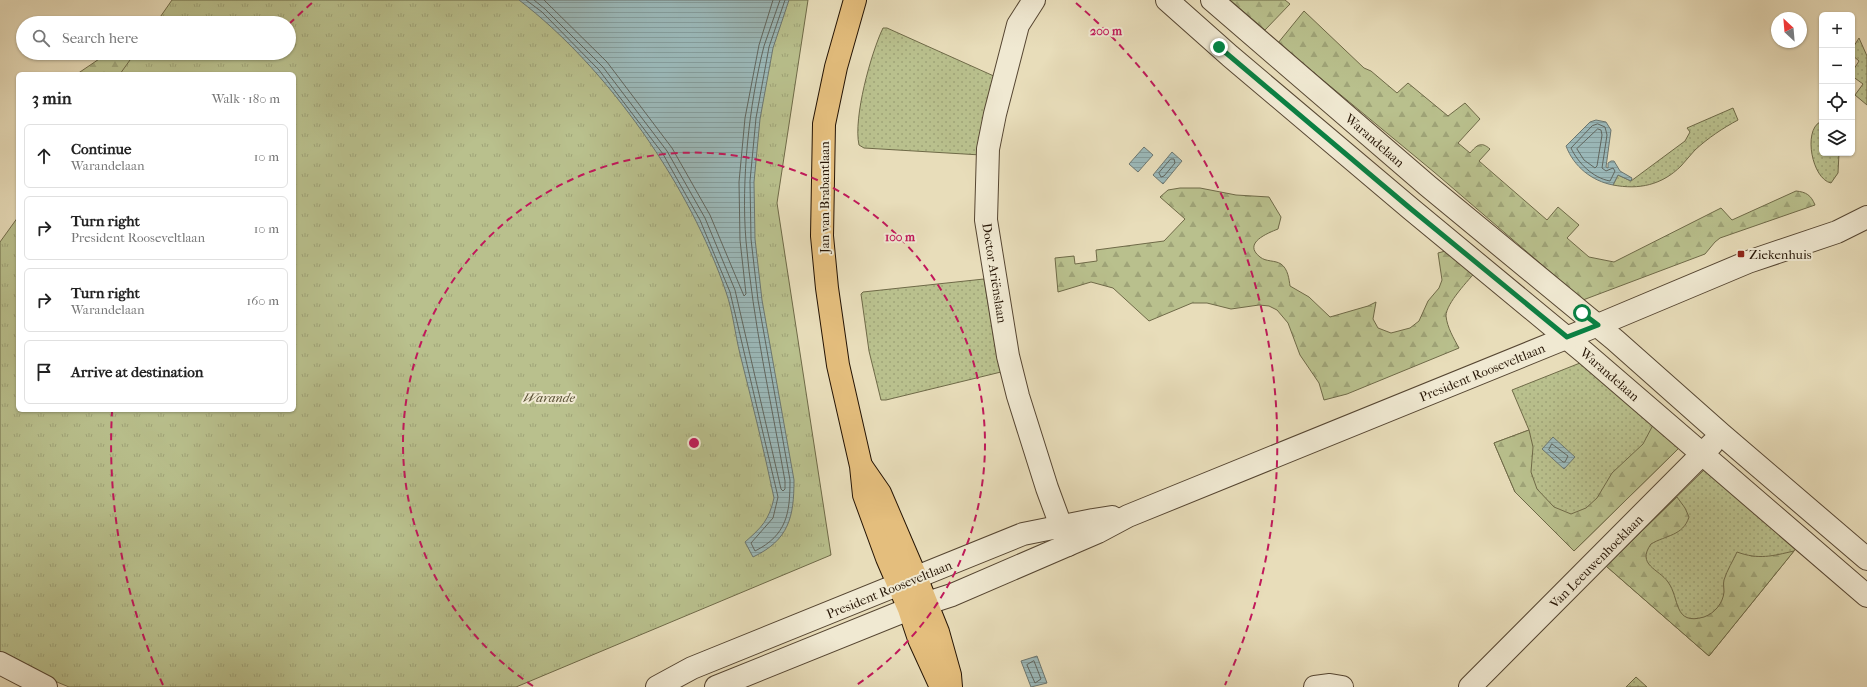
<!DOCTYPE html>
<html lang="en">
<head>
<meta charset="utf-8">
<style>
  body { margin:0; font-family:"IM FELL French Canon",serif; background:#f2f2f2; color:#222 }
  .controls { position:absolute; right:12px; top:12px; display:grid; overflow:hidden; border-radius:6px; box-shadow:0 1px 3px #0004 }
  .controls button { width:36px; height:36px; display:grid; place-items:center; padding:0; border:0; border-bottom:1px solid #e0e0e0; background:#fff; color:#222; font:20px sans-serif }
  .compass { position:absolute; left:1771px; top:12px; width:36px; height:36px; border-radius:50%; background:#fff; box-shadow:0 1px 3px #0004; rotate:334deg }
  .stop { position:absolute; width:12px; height:12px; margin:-9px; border:3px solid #0b8043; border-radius:50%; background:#fff }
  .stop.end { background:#0b8043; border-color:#fff; box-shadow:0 1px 4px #0008 }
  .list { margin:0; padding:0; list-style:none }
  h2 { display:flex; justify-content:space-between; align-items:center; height:52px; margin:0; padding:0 16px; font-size:17px }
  h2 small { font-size:13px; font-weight:400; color:#767676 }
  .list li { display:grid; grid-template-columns:26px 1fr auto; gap:12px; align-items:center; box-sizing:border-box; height:64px; margin:0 8px 8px; padding:0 8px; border:1px solid #e0e0e0; border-radius:6px }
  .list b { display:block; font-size:15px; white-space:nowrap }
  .list p { margin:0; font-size:13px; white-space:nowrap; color:#767676 }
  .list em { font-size:13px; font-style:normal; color:#767676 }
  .icon { flex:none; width:22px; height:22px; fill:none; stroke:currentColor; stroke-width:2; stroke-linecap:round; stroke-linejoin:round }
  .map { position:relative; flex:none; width:1867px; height:687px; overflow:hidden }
  .search { position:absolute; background:#fff; box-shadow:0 1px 3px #0004; left:16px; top:16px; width:280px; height:44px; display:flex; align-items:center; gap:10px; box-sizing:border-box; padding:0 14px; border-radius:22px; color:#767676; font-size:15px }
  .panel { position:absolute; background:#fff; box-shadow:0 1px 3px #0004; left:16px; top:72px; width:280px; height:340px; border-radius:6px }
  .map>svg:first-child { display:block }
  .grass { fill:url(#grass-dots); stroke:#6f6a48 }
  .forest { fill:url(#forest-firs); stroke:#6f6a48 }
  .park { fill:url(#park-tufts); stroke:#6f6a48 }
  .water { fill:url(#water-rules); stroke:#6c7771 }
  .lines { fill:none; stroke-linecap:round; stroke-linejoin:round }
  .shore { stroke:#60665f; stroke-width:1 }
  .minor-casing { stroke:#564632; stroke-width:24 }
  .major-casing { stroke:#251404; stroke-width:24 }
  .minor { stroke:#f0e9d2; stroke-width:22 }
  .major { stroke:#e4be7d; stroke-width:22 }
  .route { stroke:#0b8043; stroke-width:5 }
  .ring { fill:none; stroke:#c2185b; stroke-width:2; stroke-dasharray:7 5 }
  .poi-dot { fill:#8f2418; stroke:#f0e9d2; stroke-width:1.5 }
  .labels { text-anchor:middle; stroke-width:4; stroke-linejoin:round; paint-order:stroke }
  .street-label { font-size:13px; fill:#251404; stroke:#f0e9d2 }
  .poi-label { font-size:13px; fill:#251404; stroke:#f0e9d2; text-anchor:start }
  .park-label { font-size:13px; font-style:italic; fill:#595034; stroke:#f0e9d2 }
  .centre { fill:#c2185b; stroke:#f0e9d2; stroke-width:2 }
  .ring-label { font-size:12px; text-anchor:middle; font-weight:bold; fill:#c2185b; stroke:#f0e9d2; stroke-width:4; stroke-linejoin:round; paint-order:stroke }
</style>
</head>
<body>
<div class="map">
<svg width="1867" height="687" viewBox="0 0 1867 687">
  <defs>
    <pattern id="grass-dots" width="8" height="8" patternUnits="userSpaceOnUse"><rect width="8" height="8" fill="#b9c08d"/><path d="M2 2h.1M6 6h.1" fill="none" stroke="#9fa478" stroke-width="1.8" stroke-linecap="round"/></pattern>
    <pattern id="forest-firs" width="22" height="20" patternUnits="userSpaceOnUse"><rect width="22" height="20" fill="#b9c08d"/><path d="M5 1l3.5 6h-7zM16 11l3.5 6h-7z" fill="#9fa478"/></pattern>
    <pattern id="park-tufts" width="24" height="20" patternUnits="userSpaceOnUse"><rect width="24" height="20" fill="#b9c08d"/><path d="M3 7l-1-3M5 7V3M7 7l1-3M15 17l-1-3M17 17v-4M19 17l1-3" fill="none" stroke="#9fa478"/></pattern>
    <pattern id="water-rules" width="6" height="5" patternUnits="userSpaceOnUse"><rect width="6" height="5" fill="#9bb9ba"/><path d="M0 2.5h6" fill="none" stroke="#859e9e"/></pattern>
  </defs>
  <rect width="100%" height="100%" fill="#e8ddba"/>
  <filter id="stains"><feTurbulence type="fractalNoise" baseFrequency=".005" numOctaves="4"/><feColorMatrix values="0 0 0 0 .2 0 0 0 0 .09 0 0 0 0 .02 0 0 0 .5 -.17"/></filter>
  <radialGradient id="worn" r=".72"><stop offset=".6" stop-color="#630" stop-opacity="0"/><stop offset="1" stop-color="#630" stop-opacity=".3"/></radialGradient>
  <g class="grass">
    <path d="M883 28H887L996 77 981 155 864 148 859 145C853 118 871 53 883 28Z"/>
    <path d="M1859 38 1867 56V105L1855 95 1863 84 1852 76V72L1859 61 1852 55V49Z"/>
    <path d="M1733 108 1738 120C1723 128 1708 138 1695 150 1690 155 1686 161 1681 166 1662 185 1639 190 1613 185L1618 175 1631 181 1685 141 1690 132 1687 128Z"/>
    <path d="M1820 122H1822V153H1839L1838 173 1831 183C1812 179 1803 131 1820 122Z"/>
    <path d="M984 279 994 339 1001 372 886 400H881L869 351 861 294 863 292Z"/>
    <path d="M1580 363 1679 448 1574 551 1515 492 1494 443 1529 430 1512 390Z"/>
    <path d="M1705 469 1798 546 1709 656 1606 566Z"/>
    <path d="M1636 677 1647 687H1626Z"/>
  </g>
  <g class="forest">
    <path d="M1230 0H1285L1290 4 1265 30Z"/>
    <path d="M1304 11 1364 68 1371 71 1397 93 1408 83 1448 116 1465 103 1480 119 1458 143 1470 153C1477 145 1481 141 1490 149L1479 161 1547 220 1558 207 1579 225 1567 238 1589 257 1614 262 1721 208 1732 220 1796 191C1806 192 1811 195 1815 205L1720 238 1715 242 1705 254 1583 300 1434 172 1278 43Z"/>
    <path d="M108 53H171L167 74H77Z"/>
    <path d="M1180 188H1200L1236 195 1269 197 1281 217 1278 229C1268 233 1242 243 1260 257 1266 262 1275 260 1281 264 1288 269 1289 279 1290 286L1309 297 1330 317 1368 306 1376 302 1373 319 1378 328 1391 333 1410 328 1419 321 1428 301 1439 288 1442 280 1438 253 1449 250 1477 270C1469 280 1446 303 1446 316 1447 327 1454 339 1459 348L1347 394 1324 400 1319 383 1300 355 1288 323 1277 310 1269 306 1259 305 1231 309 1207 303H1192L1149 321 1113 288 1091 282 1058 292 1055 258 1074 256 1075 264 1097 261 1096 250 1164 241 1185 219 1160 197 1168 190Z"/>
    <path d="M1653 425 1679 448 1574 551 1515 492 1494 443 1529 430 1533 447 1531 472 1537 489 1554 507 1571 514 1586 508 1597 498 1612 473 1643 444Z"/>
    <path d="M1677 497 1685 508 1689 517C1683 536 1666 535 1651 544 1636 565 1659 569 1668 582 1680 598 1673 626 1704 617 1715 613 1723 603 1724 592 1724 588 1723 584 1724 580 1727 570 1733 561 1737 552 1759 560 1772 556 1794 551L1709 656 1606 566Z"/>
  </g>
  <path class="park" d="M172 0H808L777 203 831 555 516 687H69L4 660 0 653V242L18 217V410H294V74H120L135 53H289V23H156Z"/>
  <g class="water">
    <path d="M519 0H789L773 48 760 119 754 182 755 239 762 300 794 480C794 517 789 540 753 557L745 542C762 527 769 520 774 498 764 450 752 402 740 354 735 334 733 312 726 292 690 186 608 68 519 0Z"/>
    <path d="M1596 120 1606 122 1611 130 1606 167 1608 168V163L1611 161H1614L1620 171 1632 178 1631 181 1618 175 1613 185C1592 181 1574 167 1566 146L1590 122Z"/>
    <path d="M1144 147 1153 155 1138 172 1129 164Z"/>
    <path d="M1172 152 1182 161 1163 184 1153 175Z"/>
    <path d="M1553 437 1575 457 1564 469 1542 449Z"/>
    <path d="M1037 656 1047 683 1031 687 1021 661Z"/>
  </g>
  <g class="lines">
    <g class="shore">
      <path d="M526 0 542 12 599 70 663 154 700 220 730 292 778 497 773 518 751 543 755 551C787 535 790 513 790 480L758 300 751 239 750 181 756 118 769 47 785 0"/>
      <path d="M534 0 545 9 603 67 667 151 705 218 735 290 781 489 783 491 785 489V481C771 401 753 322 746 241 741 181 749 105 764 46 769 31 775 15 780 0"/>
      <path d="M544 0 607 62 672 148 710 215 744 296 746 294 740 240 739 182 745 118 759 45 773 0"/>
      <path d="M1598 124 1605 127 1607 135 1602 168 1606 171 1613 168 1615 171 1610 181C1593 178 1578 163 1571 148L1592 126Z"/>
      <path d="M1598 129 1601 130 1602 135 1597 166 1595 168 1584 160 1577 149Z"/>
      <path d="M1171 159H1174L1175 163 1164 176 1161 177 1159 173Z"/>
      <path d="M1552 444 1568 456 1565 462H1563L1549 450Z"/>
      <path d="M1034 661 1041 679 1035 683 1027 665Z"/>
    </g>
    <defs>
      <g id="minor">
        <path d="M1034 0 1018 25 995 114 988 149 986 220 1008 356 1018 396 1047 488 1068 545"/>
        <path d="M1167 0 1230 56 1411 209 1585 353 1867 596"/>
        <path d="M1212 0 1428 186 1615 340 1721 434 1867 559"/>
        <path d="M0 663 46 687"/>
        <path d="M657 687 692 668 1023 534 1093 520 1112 517"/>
        <path d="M716 687 909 609 952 595 1098 532 1128 516 1598 325 1748 262 1837 232 1867 217"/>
        <path d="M1315 687 1330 685 1342 687"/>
        <path d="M1470 687 1712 444"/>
      </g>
      <g id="major">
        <path d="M855 0 836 67 824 124 822 236 827 288 838 365 861 466 864 495 887 558 909 609 919 639 941 687"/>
        <path d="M862 467 880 493 916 577 938 632 950 675 951 687"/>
      </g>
    </defs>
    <use href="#minor" class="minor-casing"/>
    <use href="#major" class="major-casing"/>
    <use href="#minor" class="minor"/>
    <use href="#major" class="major"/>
  </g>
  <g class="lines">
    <path class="route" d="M1219 47 1411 209 1567 337 1598 325 1582 313"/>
  </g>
  <g class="ring">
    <path d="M533 686A291 291 0 1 1 855 686"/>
    <path d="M163 685A583 583 0 0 1 112 412M289 24A583 583 0 0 1 312 3M1076 3A583 583 0 0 1 1225 685"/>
  </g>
  <rect class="poi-dot" x="1737" y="250" width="8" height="8" rx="2"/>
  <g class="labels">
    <g class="street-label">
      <text transform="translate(1375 140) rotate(41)" y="5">Warandelaan</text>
      <text transform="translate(824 197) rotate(-90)" y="5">Jan van Brabantlaan</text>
      <text transform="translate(995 273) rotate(81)" y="5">Doctor Ariënslaan</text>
      <text transform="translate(1482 372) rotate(-22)" y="5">President Rooseveltlaan</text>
      <text transform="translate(1610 374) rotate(41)" y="5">Warandelaan</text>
      <text transform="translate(1596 561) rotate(-45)" y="5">Van Leeuwenhoeklaan</text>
      <text transform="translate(889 589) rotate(-22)" y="5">President Rooseveltlaan</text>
    </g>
    <g class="poi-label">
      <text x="1749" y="259">Ziekenhuis</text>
    </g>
    <g class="park-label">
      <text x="549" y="402">Warande</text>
    </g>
  </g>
  <circle cx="694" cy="443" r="6" class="centre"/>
  <g class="ring-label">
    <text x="1106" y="35">200 m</text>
    <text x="900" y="241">100 m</text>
  </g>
  <rect width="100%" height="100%" filter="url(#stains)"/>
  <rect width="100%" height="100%" fill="url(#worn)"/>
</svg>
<div class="controls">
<button>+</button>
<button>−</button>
<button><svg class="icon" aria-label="locate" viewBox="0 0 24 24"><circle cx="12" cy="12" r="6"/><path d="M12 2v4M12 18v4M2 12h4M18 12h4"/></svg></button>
<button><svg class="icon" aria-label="layers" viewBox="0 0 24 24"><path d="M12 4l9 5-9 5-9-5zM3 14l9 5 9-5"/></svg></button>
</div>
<svg class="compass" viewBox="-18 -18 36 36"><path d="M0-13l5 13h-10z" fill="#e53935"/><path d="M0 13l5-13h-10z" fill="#767676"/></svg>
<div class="stop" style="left:1582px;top:313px"></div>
<div class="stop end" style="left:1219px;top:47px"></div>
<div class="search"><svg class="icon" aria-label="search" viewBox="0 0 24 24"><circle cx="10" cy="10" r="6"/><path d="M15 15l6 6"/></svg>Search here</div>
<section class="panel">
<h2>3 min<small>Walk · 180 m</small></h2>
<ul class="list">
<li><svg class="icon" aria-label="ahead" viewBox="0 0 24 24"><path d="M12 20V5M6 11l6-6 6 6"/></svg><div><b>Continue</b><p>Warandelaan</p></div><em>10 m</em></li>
<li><svg class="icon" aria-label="right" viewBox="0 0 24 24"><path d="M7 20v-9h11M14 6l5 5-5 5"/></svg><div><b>Turn right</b><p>President Rooseveltlaan</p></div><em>10 m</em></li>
<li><svg class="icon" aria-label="right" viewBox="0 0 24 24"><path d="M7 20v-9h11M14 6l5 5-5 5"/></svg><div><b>Turn right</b><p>Warandelaan</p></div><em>160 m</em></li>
<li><svg class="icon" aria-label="arrive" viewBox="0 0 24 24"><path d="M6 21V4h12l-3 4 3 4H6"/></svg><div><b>Arrive at destination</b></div></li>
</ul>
</section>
</div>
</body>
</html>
